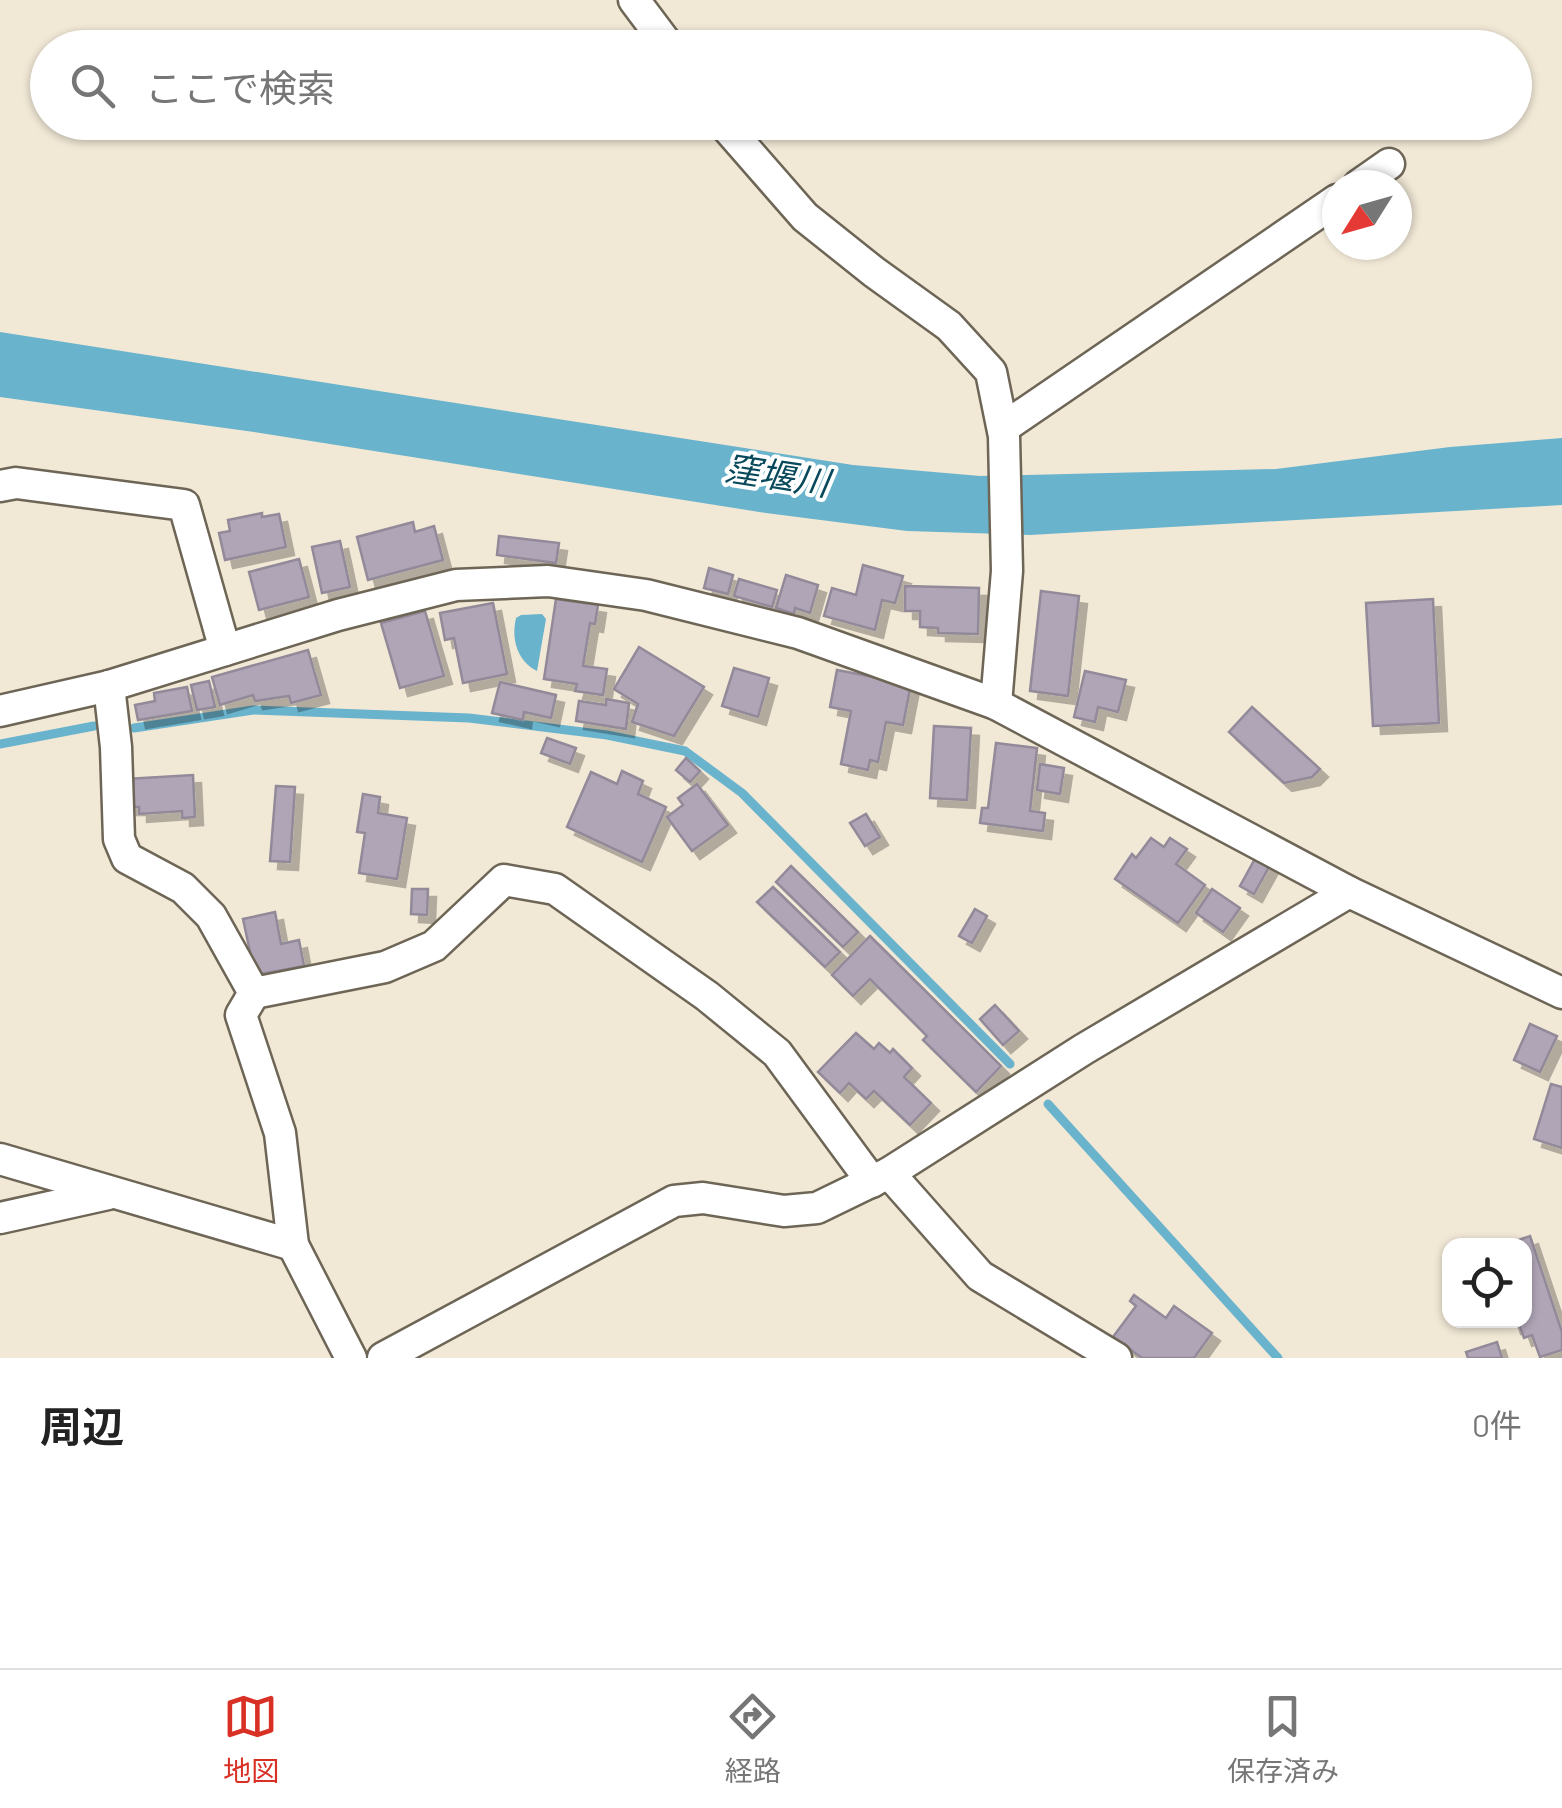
<!DOCTYPE html>
<html lang="ja">
<head>
<meta charset="utf-8">
<style>
  body { margin:0; font-family:Barlow,"Noto Sans JP",sans-serif; background:#f2f2f2; color:#222 }
  .controls { position:absolute; right:30px; bottom:30px; display:grid; overflow:hidden; border-radius:20px; box-shadow:0 2px 8px #0004 }
  .controls button { width:90px; height:90px; display:grid; place-items:center; padding:0; border:0; border-bottom:2px solid #e0e0e0; background:#fff; color:#222; font:50px sans-serif }
  .compass { position:absolute; left:1322px; top:170px; width:90px; height:90px; border-radius:50%; background:#fff; box-shadow:0 2px 8px #0004; rotate:233deg }
  .list { margin:0; padding:0; list-style:none }
  h2 { display:flex; justify-content:space-between; align-items:center; height:130px; margin:0; padding:0 40px; font-size:42px }
  h2 small { font-size:32px; font-weight:400; color:#767676 }
  .icon { flex:none; width:55px; height:55px; fill:none; stroke:currentColor; stroke-width:2; stroke-linecap:round; stroke-linejoin:round }
  .map { position:relative; flex:none; width:1562px; height:1358px; overflow:hidden }
  .search { position:absolute; background:#fff; box-shadow:0 2px 8px #0004; left:30px; right:30px; top:30px; height:110px; display:flex; align-items:center; gap:25px; box-sizing:border-box; padding:0 35px; border-radius:55px; color:#767676; font-size:38px }
  .sheet { height:310px; background:#fff }
  nav { display:flex; justify-content:space-around; align-items:center; box-sizing:border-box; height:140px; border-top:2px solid #e0e0e0; background:#fff; font-size:28px; color:#767676 }
  nav a { display:grid; justify-items:center; gap:5px }
  nav .on { color:#d93025 }
  .map>svg:first-child { display:block }
  .water { fill:#6ab3cd }
  .lines { fill:none; stroke-linecap:round; stroke-linejoin:round }
  .stream { stroke:#6ab3cd; stroke-width:9 }
  .building { fill:#afa5b6; stroke:#928999; stroke-width:2.5; filter:url(#shadow) }
  .minor-casing { stroke:#6d6555; stroke-width:35 }
  .minor { stroke:#fff; stroke-width:30 }
  .labels { text-anchor:middle; stroke-width:8; stroke-linejoin:round; paint-order:stroke }
  .water-label { font-size:35px; font-style:italic; fill:#084a5c; stroke:#fff }
</style>
</head>
<body>
<div class="map">
<svg width="1562" height="1358" viewBox="0 0 1562 1358">
  <defs>
    <filter id="shadow"><feDropShadow dx="8" dy="8" stdDeviation="0" flood-color="#0004"/></filter>
  </defs>
  <rect width="100%" height="100%" fill="#f1e8d6"/>
  <g class="water">
    <path d="M0 332 853 465 980 476 1276 469 1450 447 1562 438V505L1030 535 907 531 766 513 254 432 0 397Z"/>
    <path d="M542 614 546 619 537 671C517 661 511 639 516 618L521 615Z"/>
  </g>
  <g class="lines">
    <g class="stream">
      <path d="M134 728 253 710 469 718 607 735 685 751 742 793 1010 1064"/>
      <path d="M0 744 94 726"/>
      <path d="M1048 1104 1278 1358"/>
    </g>
  </g>
  <g class="building">
    <path d="M262 513V517L279 514 286 547 225 560 219 533 230 531 228 520Z"/>
    <path d="M413 522 415 532 434 526 443 560 368 580 357 537Z"/>
    <path d="M499 536 559 543 556 563 497 555Z"/>
    <path d="M340 541 350 587 322 593 312 547Z"/>
    <path d="M299 559 309 597 259 610 249 572Z"/>
    <path d="M863 565 903 576 895 603 882 600 875 630 824 616 832 588 856 595Z"/>
    <path d="M709 568 733 575 728 594 704 588Z"/>
    <path d="M786 575 818 585 810 613 795 608 794 614 776 608Z"/>
    <path d="M739 579 777 590 772 607 734 596Z"/>
    <path d="M905 586 979 588 978 634 938 633V628L920 627V611H905Z"/>
    <path d="M1041 591 1079 596 1068 696 1030 691Z"/>
    <path d="M556 599 598 605 595 624 590 623 583 666 607 669 603 695 575 691 577 684 544 679Z"/>
    <path d="M1433 599 1439 723 1373 726 1366 603Z"/>
    <path d="M493 603 507 674 463 683 454 638 445 640 440 613Z"/>
    <path d="M425 611 444 676 400 688 381 623Z"/>
    <path d="M639 647 704 687 674 736 632 722 638 704 614 689Z"/>
    <path d="M308 650 321 695 291 703 289 696 255 701 253 695 220 705 212 677Z"/>
    <path d="M734 668 769 678 758 717 722 706Z"/>
    <path d="M837 670 911 684 903 725 886 722 878 762 870 760 868 770 841 764 851 711 830 707Z"/>
    <path d="M1085 671 1126 680 1118 712 1098 707 1095 722 1074 717Z"/>
    <path d="M209 681 215 707 197 710 191 685Z"/>
    <path d="M500 682 556 695 551 718 524 712 523 720 492 713Z"/>
    <path d="M187 687 192 711 138 720 135 705 155 701 154 693Z"/>
    <path d="M606 699 629 703 626 729 576 721 579 701 606 705Z"/>
    <path d="M1252 707 1320 769 1312 777 1284 783 1229 732Z"/>
    <path d="M934 726 971 728 967 800 930 798Z"/>
    <path d="M547 738 576 748 570 764 541 753Z"/>
    <path d="M996 743 1037 748 1030 811 1045 813 1043 831 980 823 982 808H988Z"/>
    <path d="M686 758 700 771 690 782 676 770Z"/>
    <path d="M1040 764 1064 768 1060 794 1037 790Z"/>
    <path d="M622 771 643 781 638 794 666 807 642 862 567 827 591 772 617 784Z"/>
    <path d="M193 775 195 817 182 818V811L139 814V807H129L127 779Z"/>
    <path d="M697 784 728 825 692 851 667 817 683 805 678 798Z"/>
    <path d="M276 786 295 787 290 862 270 861Z"/>
    <path d="M363 794 380 797 378 813 407 818 397 879 359 873 365 833 357 832Z"/>
    <path d="M866 814 880 837 865 846 850 823Z"/>
    <path d="M1151 838 1164 847 1170 838 1187 849 1176 864 1205 885 1178 923 1115 879 1132 854 1136 858Z"/>
    <path d="M1256 857 1270 865 1254 894 1240 886Z"/>
    <path d="M791 866 858 932 843 947 776 882Z"/>
    <path d="M773 887 840 952 825 967 757 902Z"/>
    <path d="M412 889H428L427 915 411 914Z"/>
    <path d="M1212 889 1240 908 1223 932 1196 913Z"/>
    <path d="M975 909 987 916 972 943 959 936Z"/>
    <path d="M275 912 281 944 299 940 304 966 255 975 243 919Z"/>
    <path d="M870 936 1001 1066 976 1092 923 1040 927 1036 870 979 853 996 832 975Z"/>
    <path d="M995 1005 1019 1031 1003 1045 980 1019Z"/>
    <path d="M1530 1024 1557 1036 1540 1072 1514 1060Z"/>
    <path d="M856 1033 874 1049 879 1043 890 1053 893 1049 912 1068 904 1077 931 1103 910 1125 874 1091 866 1099 849 1083 840 1093 818 1072Z"/>
    <path d="M1551 1084 1562 1087V1148L1534 1139Z"/>
    <path d="M1530 1236 1562 1332V1350L1540 1357 1532 1335 1524 1338 1519 1324 1513 1326 1511 1320H1524V1246H1502Z"/>
    <path d="M1134 1295 1166 1318 1174 1306 1212 1333 1194 1358H1142L1113 1337 1136 1306 1130 1301Z"/>
    <path d="M1497 1342 1502 1358H1468L1466 1352Z"/>
  </g>
  <g class="lines">
    <defs>
      <g id="minor">
        <path d="M634 0 670 48"/>
        <path d="M722 122 805 217 874 272 949 326 991 372 1004 436 1007 571 996 704"/>
        <path d="M1359 185 1389 164"/>
        <path d="M1003 428 1337 200"/>
        <path d="M0 486 16 483 184 505 225 650"/>
        <path d="M109 686 116 747 119 839 127 858 183 888 211 916 254 993"/>
        <path d="M0 711 109 686 338 615 456 585 548 581 646 595 798 633 996 704 1349 892 1562 993"/>
        <path d="M0 1159 293 1245"/>
        <path d="M889 1173 980 1276 1116 1358"/>
        <path d="M0 1218 108 1194"/>
        <path d="M351 1358 293 1245 280 1133 241 1015 254 993 385 967 434 946 504 880 555 889 707 996 777 1053 872 1182"/>
        <path d="M383 1358 674 1201 703 1198 784 1211 817 1208 889 1173 1084 1049 1349 892"/>
      </g>
    </defs>
    <use href="#minor" class="minor-casing"/>
    <use href="#minor" class="minor"/>
  </g>
  <g class="labels">
    <g class="water-label">
      <text transform="translate(777 476) rotate(9)" y="12">窪堰川</text>
    </g>
  </g>
</svg>
<div class="controls">
<button><svg class="icon" aria-label="locate" viewBox="0 0 24 24"><circle cx="12" cy="12" r="6"/><path d="M12 2v4M12 18v4M2 12h4M18 12h4"/></svg></button>
</div>
<svg class="compass" viewBox="-18 -18 36 36"><path d="M0-13l5 13h-10z" fill="#e53935"/><path d="M0 13l5-13h-10z" fill="#767676"/></svg>
<div class="search"><svg class="icon" aria-label="search" viewBox="0 0 24 24"><circle cx="10" cy="10" r="6"/><path d="M15 15l6 6"/></svg>ここで検索</div>
</div>
<section class="sheet">
<h2>周辺<small>0件</small></h2>
<ul class="list">
</ul>
</section>
<nav>
<a class="on"><svg class="icon" aria-label="map" viewBox="0 0 24 24"><path d="M3 6l6-2 6 2 6-2v14l-6 2-6-2-6 2zM9 4v14M15 6v14"/></svg>地図</a>
<a><svg class="icon" aria-label="directions" viewBox="0 0 24 24"><path d="M12 3l9 9-9 9-9-9zM9 14v-3h6M13 9l2 2-2 2"/></svg>経路</a>
<a><svg class="icon" aria-label="saved" viewBox="0 0 24 24"><path d="M7 4h10v16l-5-4-5 4z"/></svg>保存済み</a>
</nav>
</body>
</html>
